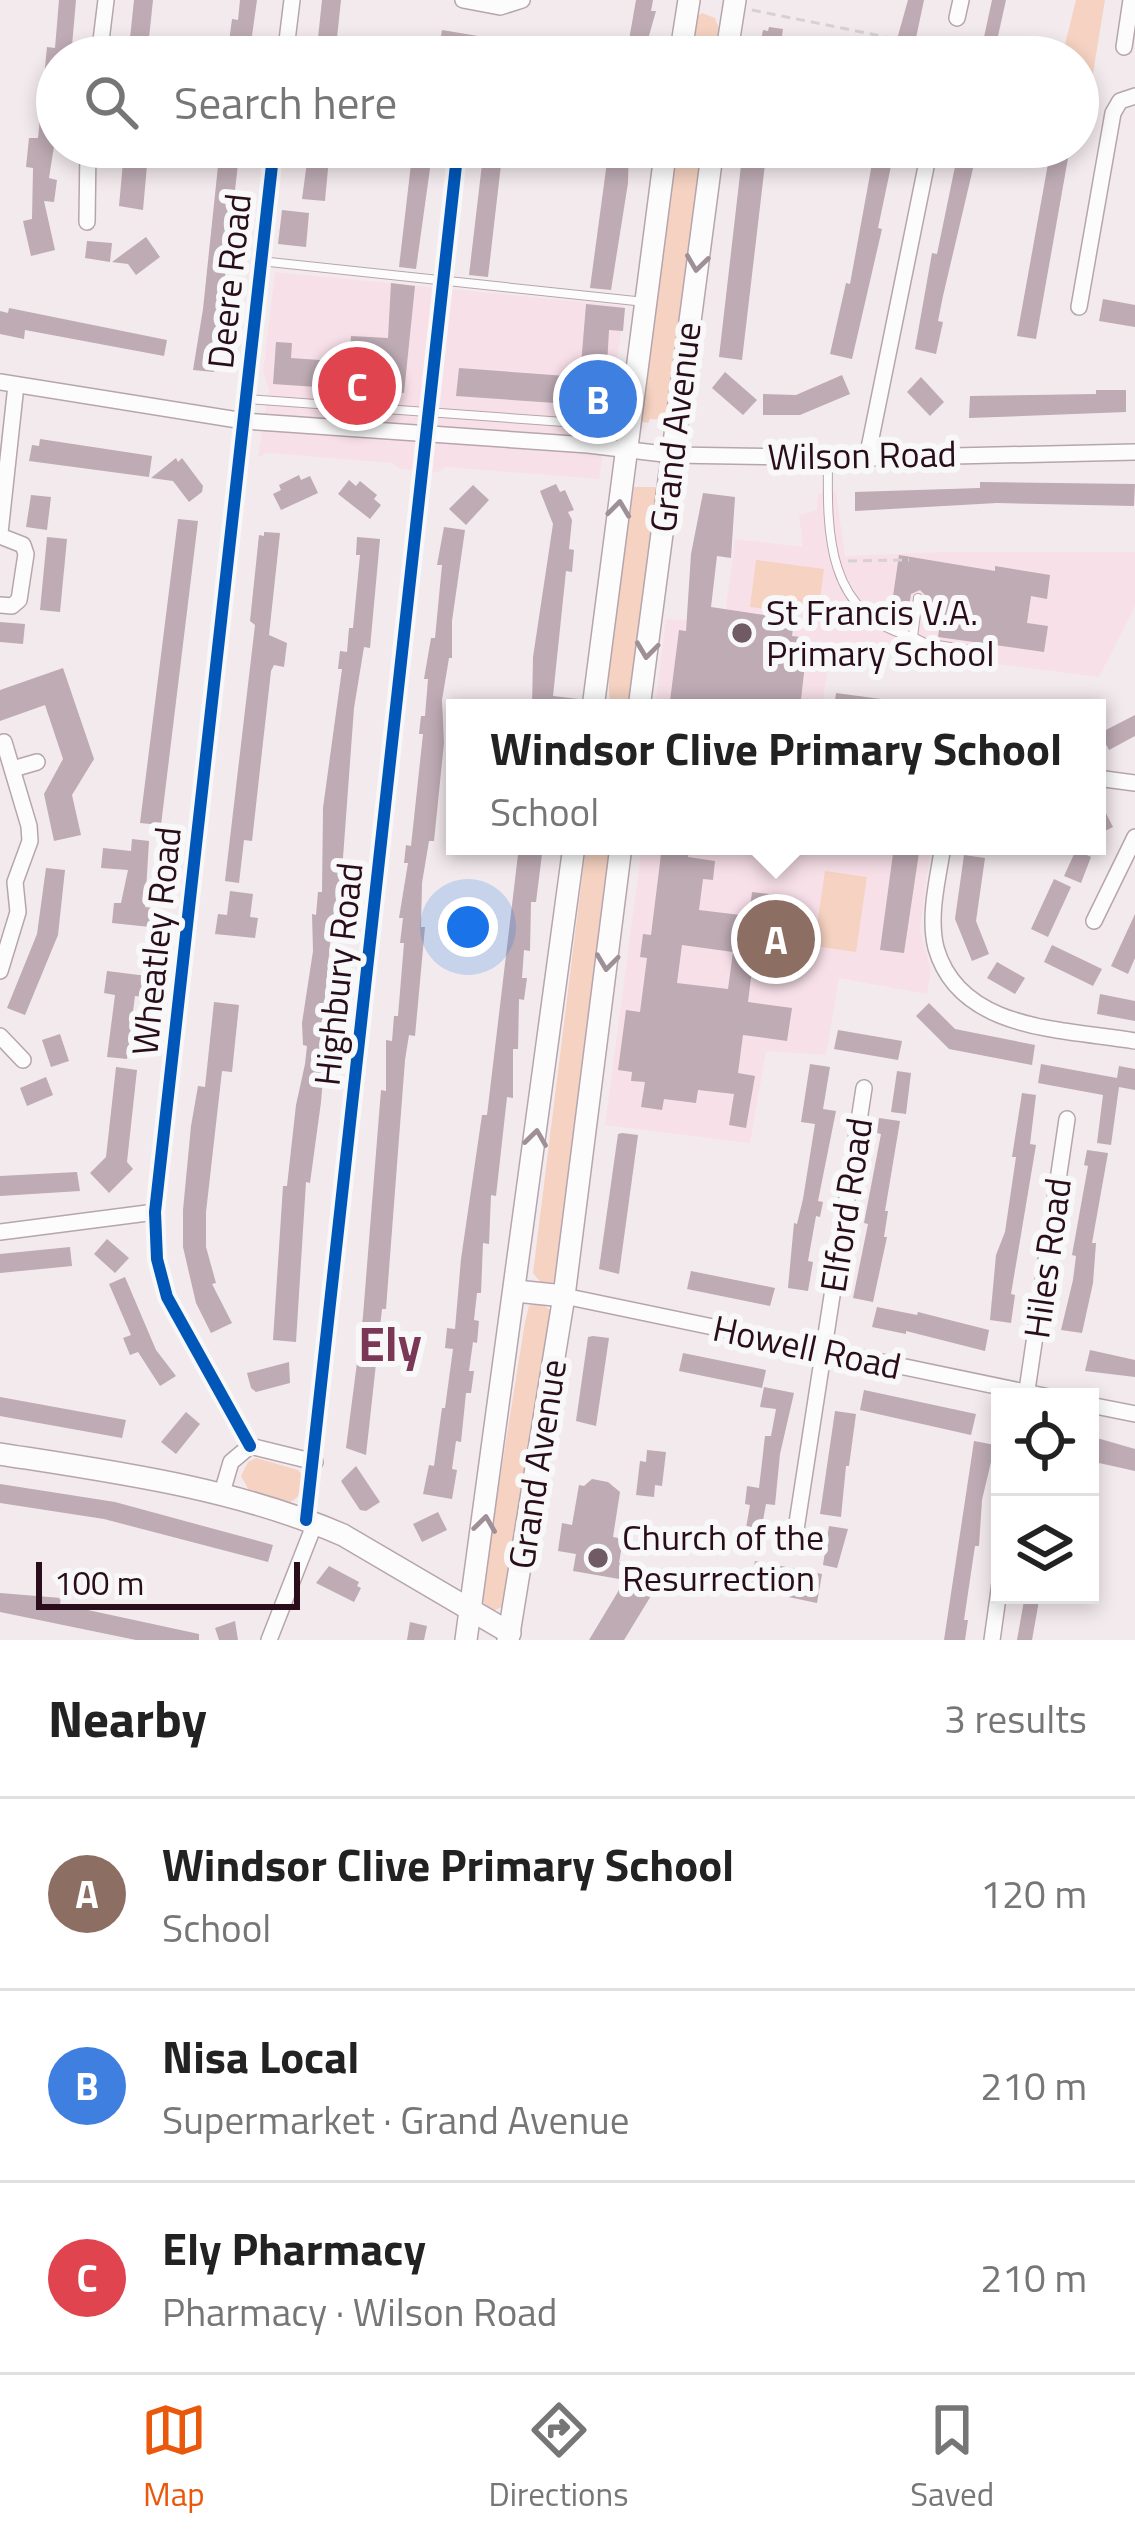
<!DOCTYPE html>
<html lang="en">
<head>
<meta charset="utf-8">
<style>
  body { margin:0; font-family:"Titillium Web",sans-serif; background:#f6f6f6; color:#222 }
  .controls { position:absolute; right:36px; bottom:36px; display:grid; overflow:hidden; border-radius:0px; box-shadow:0 6px 18px #0003 }
  .controls button { width:108px; height:108px; display:grid; place-items:center; padding:0; border:0; border-bottom:3px solid #e0e0e0; background:#fff; color:#222; font:60px sans-serif }
  .scale { position:absolute; left:36px; bottom:30px; width:264px; box-sizing:border-box; padding-left:12px; border:6px solid #290d1a; border-top:0; font-size:33px; line-height:42px; white-space:nowrap; color:#290d1a; -webkit-text-stroke:9px #f8f8f8; paint-order:stroke }
  .you { position:absolute; left:468px; top:927px; width:42px; height:42px; margin:-30px; border:9px solid #fff; border-radius:50%; background:#1a73e8; box-shadow:0 0 0 18px #1a73e833 }
  .badge { display:grid; place-items:center; width:78px; height:78px; border-radius:50%; background:#ea580c; color:#fff; font-size:39px; font-weight:700 }
  .pin { position:absolute; translate:-50% -50%; border:6px solid #fff; box-shadow:0 3px 12px #0006 }
  .popup { position:absolute; left:446px; top:699px; width:660px; height:156px; box-sizing:border-box; display:grid; place-content:center; border-radius:0px; background:#fff; filter:drop-shadow(0 3px 9px #0005); font-size:39px; white-space:nowrap; color:#767676 }
  .popup b { font-size:45px; color:#222 }
  .popup::after { content:''; position:absolute; left:50%; top:100%; margin-left:-24px; border:24px solid transparent; border-top-color:#fff }
  .list { margin:0; padding:0; list-style:none }
  h2 { display:flex; justify-content:space-between; align-items:center; height:156px; margin:0; padding:0 48px; font-size:51px }
  h2 small { font-size:39px; font-weight:400; color:#767676 }
  .list li { display:grid; grid-template-columns:78px 1fr auto; gap:36px; align-items:center; box-sizing:border-box; height:192px; padding:0 48px; border-top:3px solid #e0e0e0 }
  .list b { display:block; font-size:45px; white-space:nowrap }
  .list p { margin:0; font-size:39px; white-space:nowrap; color:#767676 }
  .list em { font-size:39px; font-style:normal; color:#767676 }
  .icon { flex:none; width:66px; height:66px; fill:none; stroke:currentColor; stroke-width:2; stroke-linecap:round; stroke-linejoin:round }
  .map { position:relative; flex:none; width:1135px; height:1640px; overflow:hidden }
  .search { position:absolute; background:#fff; box-shadow:0 6px 18px #0003; left:36px; right:36px; top:36px; height:132px; display:flex; align-items:center; gap:30px; box-sizing:border-box; padding:0 42px; border-radius:66px; color:#767676; font-size:45px }
  .sheet { height:732px; background:#fff }
  nav { display:flex; justify-content:space-around; align-items:center; box-sizing:border-box; height:168px; border-top:3px solid #e0e0e0; background:#fff; font-size:33px; color:#767676 }
  nav a { display:grid; justify-items:center; gap:6px }
  nav .on { color:#ea580c }
  .map>svg:first-child { display:block }
  .built { fill:#f8e0e9 }
  .green { fill:#f5d2c1 }
  .building { fill:#beabb3; fill-rule:evenodd }
  .lines { fill:none; stroke-linecap:round; stroke-linejoin:round }
  .lane-casing { stroke:#b6a5ad; stroke-width:10 }
  .street-casing { stroke:#b6a5ad; stroke-width:18 }
  .secondary-casing { stroke:#b6a5ad; stroke-width:24 }
  .path { stroke:#d6d2d4; stroke-width:3; stroke-dasharray:9 6; stroke-linecap:butt }
  .lane { stroke:#fdfcfc; stroke-width:8 }
  .street { stroke:#fdfcfc; stroke-width:15 }
  .secondary { stroke:#fdfcfc; stroke-width:21 }
  .cycleway-casing { stroke:#f8f8f8; stroke-width:20 }
  .cycleway { stroke:#0057b8; stroke-width:12 }
  .oneway { stroke:#9e9096 }
  .poi-dot { fill:#705a64; stroke:#f8f8f8; stroke-width:4.5 }
  .labels { text-anchor:middle; stroke-width:12; stroke-linejoin:round; paint-order:stroke }
  .street-label { font-size:36px; fill:#290d1a; stroke:#f8f8f8 }
  .poi-label { font-size:36px; fill:#290d1a; stroke:#f8f8f8; text-anchor:start }
  .district-label { font-size:48px; font-weight:bold; fill:#7a3756; stroke:#f8f8f8 }
</style>
</head>
<body>
<div class="map">
<svg width="1135" height="1640" viewBox="0 0 1135 1640">
  <rect width="100%" height="100%" fill="#f3eaed"/>
  <g class="built">
    <path d="M275 272 625 306 599 479 446 467 438 472 400 469 392 463 268 453 258 457 269 389 263 373Z"/>
    <path d="M836 492 845 556 944 552H1135V606L1099 677 831 643 822 708H655L666 619 724 623 735 539 803 547 799 515 817 510 818 494Z"/>
    <path d="M642 846H931L920 929 931 971 927 994 839 978 826 1055 766 1051 750 1143 605 1125Z"/>
  </g>
  <g class="green">
    <path d="M1076 0H1105L1086 115 1078 114V57H1062Z"/>
    <path d="M702 13 715 18 719 29 715 57H688L695 18Z"/>
    <path d="M674 147H702L667 420 650 419 648 423 640 421Z"/>
    <path d="M634 487H661L632 703 628 708H611C601 651 625 547 634 487Z"/>
    <path d="M756 560 824 569 818 615 750 607Z"/>
    <path d="M586 846H614L557 1281 543 1285 533 1273Z"/>
    <path d="M825 871 867 877 856 952 814 946Z"/>
    <path d="M540 1302 552 1312 504 1606 493 1611 486 1608 481 1597 525 1322 529 1306Z"/>
    <path d="M256 1458 298 1470C308 1481 303 1496 290 1502L250 1492 241 1476 248 1462Z"/>
  </g>
  <g class="building">
    <path d="M59 0H76L71 57H57V127L49 178 57 180 54 202 44 201 55 250 31 256 23 221 32 219 33 168 26 167 29 138H38L47 47 55 48Z"/>
    <path d="M134 0H153L147 57H128Z"/>
    <path d="M240 0H257L249 57H227L232 19 238 20Z"/>
    <path d="M322 0H341L335 57H316Z"/>
    <path d="M636 0H653L651 11H656L643 57H626Z"/>
    <path d="M908 0H924L912 57H892Z"/>
    <path d="M992 0H1006L994 54 981 51Z"/>
    <path d="M769 27 783 29 779 57H758L763 30 768 31Z"/>
    <path d="M442 30 496 39 493 57 439 48Z"/>
    <path d="M220 147H240L214 372 193 370 203 309Z"/>
    <path d="M309 147H330L325 201 302 199Z"/>
    <path d="M413 147H433L416 269 399 267Z"/>
    <path d="M484 147H503L488 277 469 275Z"/>
    <path d="M609 147H629L628 183 611 290 590 288Z"/>
    <path d="M767 147 742 360 719 357 743 148Z"/>
    <path d="M875 147H895L878 228 882 229 852 359 830 354 846 283 850 284Z"/>
    <path d="M959 147H978L943 296 938 321 943 322 936 354 915 349 932 253 937 254Z"/>
    <path d="M1051 147H1070L1036 339 1017 336Z"/>
    <path d="M124 151 148 154 143 210 119 206Z"/>
    <path d="M282 210 309 213 306 247 278 244Z"/>
    <path d="M146 237 160 257 136 275 128 264 112 262Z"/>
    <path d="M87 241 112 243 110 262 85 258Z"/>
    <path d="M391 283 415 286 404 393 273 384 276 342 292 343 291 358 349 362 351 336 388 338Z"/>
    <path d="M1103 299 1135 305V327L1099 321Z"/>
    <path d="M586 304 625 308 623 331 609 330 605 401 599 406 456 396 459 368 580 377Z"/>
    <path d="M9 308 167 340 164 356 25 330 24 339 0 334V311L8 313Z"/>
    <path d="M725 372 757 400 743 415 712 388Z"/>
    <path d="M842 375 850 394 800 415H763V394L796 395Z"/>
    <path d="M921 377 944 402 930 416 907 392Z"/>
    <path d="M1096 390H1126V412L969 418 970 396 1096 394Z"/>
    <path d="M40 439 152 456 149 477 29 461 32 445 39 446Z"/>
    <path d="M176 458 178 462 182 458 203 486 202 492 189 502 173 481 151 478Z"/>
    <path d="M299 475 301 480 310 476 318 493 281 510 273 494 281 490 279 485Z"/>
    <path d="M349 480 356 486 360 481 377 495 374 499 381 505 370 519 338 494Z"/>
    <path d="M980 482 1135 484 1134 506 997 503 855 511V492L980 488Z"/>
    <path d="M556 484 560 492 565 490 574 510 568 512 572 520 569 549 574 550 572 572 566 571 553 696 579 699 578 708H532L533 657 553 524 540 491Z"/>
    <path d="M473 485 489 500 466 525 449 509Z"/>
    <path d="M703 493 735 497 731 558 717 556 711 607 771 616 770 625 793 628 792 636 808 638 800 708H729L670 701 679 630 686 631 691 554Z"/>
    <path d="M31 495 51 497 47 530 26 527Z"/>
    <path d="M178 519 198 521 161 825 140 823Z"/>
    <path d="M444 527 465 530 452 621V658H449L442 700 444 743 434 841H429L422 883 421 927H425L415 1036 409 1035 405 1060 386 1309H382L366 1455 346 1448 363 1316 381 1090 386 1091V1040L392 1041 394 1016H398L404 943H400L403 918H399L408 863H404L406 845 411 846 423 734H419L421 716H425L428 679H424L431 638H435L442 565H437Z"/>
    <path d="M264 532 280 533 269 635 287 643 284 667 274 665 271 671 252 841 244 840 239 883 225 881 255 625 250 621 259 535 264 536Z"/>
    <path d="M47 537 67 539 60 612 40 610Z"/>
    <path d="M357 537 380 539 370 648 364 647 354 708 339 912H335L331 934 324 1007 327 1030 321 1102 310 1183 306 1182 296 1342 273 1340 283 1186H287L296 1105 305 1064 307 1046 303 1045 302 1023 313 951 312 914 316 915 318 892H322L323 808 342 669H338L340 651 347 652 349 628H353L360 555H356Z"/>
    <path d="M899 555 995 571V566L1050 575 1047 599 1031 596 1027 623 1048 626 1044 652 938 637 941 617 924 615 926 596 920 590 911 594 908 613 891 610Z"/>
    <path d="M0 622 25 624 23 644 0 642Z"/>
    <path d="M63 668 94 759 72 795 81 835 54 841 44 794 63 759 45 705 0 721V690Z"/>
    <path d="M836 693 881 699 880 708H834Z"/>
    <path d="M1135 715V736L1109 750 1100 733Z"/>
    <path d="M1097 796 1113 827 1097 835Z"/>
    <path d="M132 839 149 841 145 907 152 908 150 927 112 923 114 903H121L128 870 101 868 103 848 131 851Z"/>
    <path d="M519 846H543L536 902H531L530 951 524 950 522 978H527L524 1000 519 999 518 1049H513V1098L507 1097 496 1196 491 1195 489 1244 483 1243 481 1293H477L474 1320 479 1321 477 1343 473 1342 469 1371H474L471 1393H466L461 1442 456 1441 452 1469 457 1470 452 1499 423 1494 429 1465 434 1466 442 1408H445L453 1349 445 1348 447 1328 455 1329 461 1259 482 1115H487Z"/>
    <path d="M662 846H690L688 857 715 861 713 880 703 879 699 910 749 916 752 892 778 895 774 927 766 926 761 963 753 962 748 1002 792 1008 787 1041 743 1035 738 1073 755 1076 746 1128 729 1125 734 1094 698 1090 696 1103 664 1099 662 1110 641 1107 645 1082 631 1081 632 1072 618 1070 626 1010 640 1012 647 958 640 957 643 934 651 935ZM682 945 733 952 728 989 677 983Z"/>
    <path d="M894 846H920L904 953 880 950Z"/>
    <path d="M1076 850 1091 857 1081 883 1064 876Z"/>
    <path d="M964 855 985 858 976 921 989 954 972 961 955 919Z"/>
    <path d="M46 868 65 870 58 935 25 1015 7 1008 37 934Z"/>
    <path d="M1054 879 1071 887 1048 937 1031 929Z"/>
    <path d="M230 891 253 894 250 917 258 918 255 938 215 934 218 914 227 915Z"/>
    <path d="M1135 914V958L1128 974 1111 966Z"/>
    <path d="M1052 945 1102 969 1093 986 1044 962Z"/>
    <path d="M997 962 1025 978 1015 994 987 978Z"/>
    <path d="M107 971 147 976 145 997 135 996 127 1059 107 1057 115 995 104 993Z"/>
    <path d="M1100 994 1135 1001V1021L1097 1014Z"/>
    <path d="M214 1002 239 1005 232 1072 222 1071 206 1212V1247L216 1283 212 1284 232 1323 211 1333 196 1303 183 1247V1210L191 1126 198 1086 205 1087Z"/>
    <path d="M929 1003 955 1029 1035 1045 1032 1065 949 1049 916 1016Z"/>
    <path d="M838 1030 902 1041 898 1060 834 1049Z"/>
    <path d="M60 1034 69 1061 51 1067 42 1040Z"/>
    <path d="M810 1064 830 1067 823 1109 836 1111 818 1201 823 1202 820 1217 816 1216 808 1261 813 1262 808 1291 788 1288 794 1223 797 1224 803 1199 815 1124 801 1122Z"/>
    <path d="M1041 1064 1117 1078 1119 1066 1135 1069V1090L1119 1087 1111 1145 1097 1143 1103 1095 1038 1083Z"/>
    <path d="M116 1067 137 1070 127 1162 133 1169 109 1193 90 1173 106 1157Z"/>
    <path d="M897 1071 911 1073 906 1114 891 1112Z"/>
    <path d="M46 1077 53 1095 27 1106 20 1088Z"/>
    <path d="M1022 1093 1036 1095 1030 1144 1036 1145 1011 1294 1015 1295 1011 1323 990 1320 996 1255 1005 1232 1016 1157H1012Z"/>
    <path d="M879 1118 900 1121 885 1211H888L884 1237H887L873 1302 853 1298 868 1224 864 1223 881 1134 877 1133Z"/>
    <path d="M622 1133 638 1135 619 1274 599 1269 618 1134Z"/>
    <path d="M1087 1150 1108 1153 1092 1243H1096L1093 1283 1082 1333 1061 1330 1073 1280 1076 1256 1072 1255 1088 1166 1084 1165Z"/>
    <path d="M77 1172 80 1191 0 1196V1176Z"/>
    <path d="M107 1239 129 1258 115 1273 94 1254Z"/>
    <path d="M70 1247 72 1266 0 1273V1254Z"/>
    <path d="M691 1271 775 1288 770 1306 687 1289Z"/>
    <path d="M125 1277 156 1350 176 1376 160 1386 138 1352 130 1355 123 1338 131 1335 109 1284Z"/>
    <path d="M877 1307 917 1315 918 1312 989 1330 985 1351 906 1331V1334L872 1327Z"/>
    <path d="M593 1336 609 1338 596 1426 576 1421 588 1337Z"/>
    <path d="M1090 1350 1135 1360V1377L1085 1371Z"/>
    <path d="M683 1353 766 1370 762 1388 679 1371Z"/>
    <path d="M289 1362 290 1383 256 1392 251 1388 247 1373Z"/>
    <path d="M764 1387 794 1393 780 1454 775 1505 766 1504 757 1553 742 1551 750 1505 745 1504 747 1486 759 1488 765 1436H771L776 1409 760 1407Z"/>
    <path d="M864 1390 976 1414 971 1435 860 1410Z"/>
    <path d="M0 1397 126 1420 122 1438 0 1416Z"/>
    <path d="M835 1411 856 1414 849 1466H846L841 1517 820 1514Z"/>
    <path d="M186 1412 200 1424 176 1454 161 1442Z"/>
    <path d="M1090 1436 1135 1449V1471L1090 1461Z"/>
    <path d="M974 1441 995 1445 982 1500 979 1546H975L964 1620H968L965 1640H944Z"/>
    <path d="M647 1450 666 1452 662 1486 655 1485 654 1497 636 1495 640 1461 646 1462Z"/>
    <path d="M356 1466 380 1502 366 1511 360 1510 341 1481Z"/>
    <path d="M592 1479 608 1482 620 1492 613 1537 623 1539 619 1563 634 1566 633 1572 657 1586 624 1640H589L625 1580 573 1571 576 1554 558 1551 562 1523 572 1525 579 1485 584 1486Z"/>
    <path d="M0 1484 115 1502 273 1545 268 1562 104 1519 0 1503Z"/>
    <path d="M438 1512 447 1530 422 1542 413 1524Z"/>
    <path d="M829 1526 848 1529 837 1568 823 1565Z"/>
    <path d="M755 1561 822 1574 817 1603 769 1593 770 1586 751 1582Z"/>
    <path d="M329 1566 359 1582 357 1586 361 1588 354 1602 316 1583Z"/>
    <path d="M0 1593 61 1598 60 1604 199 1634V1640H136L0 1612Z"/>
    <path d="M1025 1595H1040L1032 1640H1017Z"/>
    <path d="M235 1621 238 1640H219L215 1628Z"/>
    <path d="M410 1622 427 1626 424 1640H407Z"/>
  </g>
  <g class="lines">
    <defs>
      <g id="lane">
        <path d="M260 261 645 302"/>
        <path d="M248 399 578 423 585 426 588 443"/>
        <path d="M828 460C827 533 826 616 913 637L918 598"/>
        <path d="M913 637 925 643 981 652"/>
      </g>
      <g id="street">
        <path d="M463 0 500 7 522 0"/>
        <path d="M957 18 961 0"/>
        <path d="M1124 47 1131 0"/>
        <path d="M99 57 106 0"/>
        <path d="M285 57 292 0"/>
        <path d="M949 57 950 49"/>
        <path d="M87 222 88 147"/>
        <path d="M1079 307 1113 113 1120 101 1135 96"/>
        <path d="M0 382 244 421 588 445 672 455 867 458 1135 452"/>
        <path d="M867 458 930 147"/>
        <path d="M0 533 16 385"/>
        <path d="M0 536 23 545 26 554 19 600 12 606 0 605"/>
        <path d="M13 769 37 762"/>
        <path d="M1097 778 1135 783"/>
        <path d="M943 846C938 878 928 916 936 948 960 1032 1065 1029 1135 1041"/>
        <path d="M1094 921 1135 837"/>
        <path d="M0 971 18 912 15 882 30 841 29 826 4 742"/>
        <path d="M0 1036 23 1060"/>
        <path d="M0 1232 155 1212"/>
        <path d="M564 1296 1049 1397"/>
        <path d="M1026 1397 1067 1119"/>
        <path d="M1090 1405 1135 1414"/>
        <path d="M250 1446 167 1297 157 1259 155 1212 274 147"/>
        <path d="M221 1496 231 1462 250 1446 315 1462"/>
        <path d="M306 1520 458 147"/>
        <path d="M795 1536 864 1088"/>
        <path d="M269 1640 315 1523"/>
        <path d="M992 1640 1000 1583"/>
      </g>
      <g id="secondary">
        <path d="M680 57 689 0"/>
        <path d="M726 57 735 0"/>
        <path d="M593 708 666 147"/>
        <path d="M639 708 713 147"/>
        <path d="M516 1291 564 1296"/>
        <path d="M0 1454C115 1472 235 1488 343 1535L510 1633"/>
        <path d="M466 1640 574 846"/>
        <path d="M508 1640 564 1296 621 846"/>
      </g>
    </defs>
    <use href="#lane" class="lane-casing"/>
    <use href="#street" class="street-casing"/>
    <use href="#secondary" class="secondary-casing"/>
    <g class="path">
      <path d="M752 10 931 46"/>
      <path d="M848 561 909 560"/>
    </g>
    <use href="#lane" class="lane"/>
    <use href="#street" class="street"/>
    <use href="#secondary" class="secondary"/>
    <defs>
      <g id="cycleway">
        <path d="M250 1446 167 1297 157 1259 155 1212 274 147"/>
        <path d="M306 1520 458 147"/>
      </g>
    </defs>
    <use href="#cycleway" class="cycleway-casing"/>
    <use href="#cycleway" class="cycleway"/>
  </g>
  <defs><path id="oneway-chevron" d="M-2-3.5L2.5 0L-2 3.5" fill="none" stroke-width="1.6" stroke-linecap="round" stroke-linejoin="round" transform="scale(3)"/></defs>
  <g class="oneway">
    <use href="#oneway-chevron" transform="translate(697 263) rotate(98)"/>
    <use href="#oneway-chevron" transform="translate(619 509) rotate(-83)"/>
    <use href="#oneway-chevron" transform="translate(647 650) rotate(97)"/>
    <use href="#oneway-chevron" transform="translate(607 962) rotate(97)"/>
    <use href="#oneway-chevron" transform="translate(536 1138) rotate(-82)"/>
    <use href="#oneway-chevron" transform="translate(485 1524) rotate(-82)"/>
  </g>
  <g class="poi-dot">
    <circle cx="742" cy="633" r="12"/>
    <circle cx="598" cy="1558" r="12"/>
  </g>
  <g class="labels">
    <g class="street-label">
      <text transform="translate(229 281) rotate(-84)" y="13">Deere Road</text>
      <text transform="translate(675 427) rotate(-83)" y="13">Grand Avenue</text>
      <text transform="translate(862 455) rotate(-1)" y="13">Wilson Road</text>
      <text transform="translate(156 941) rotate(-84)" y="13">Wheatley Road</text>
      <text transform="translate(338 974) rotate(-84)" y="13">Highbury Road</text>
      <text transform="translate(846 1205) rotate(-81)" y="13">Elford Road</text>
      <text transform="translate(1047 1258) rotate(-82)" y="13">Hiles Road</text>
      <text transform="translate(807 1347) rotate(12)" y="13">Howell Road</text>
      <text transform="translate(537 1464) rotate(-81)" y="13">Grand Avenue</text>
    </g>
    <g class="poi-label">
      <text x="766" y="625">St Francis V.A.<tspan x="766" dy="41">Primary School</tspan></text>
      <text x="622" y="1550">Church of the<tspan x="622" dy="41">Resurrection</tspan></text>
    </g>
    <g class="district-label">
      <text x="390" y="1361">Ely</text>
    </g>
  </g>
</svg>
<div class="controls">
<button><svg class="icon" aria-label="locate" viewBox="0 0 24 24"><circle cx="12" cy="12" r="6"/><path d="M12 2v4M12 18v4M2 12h4M18 12h4"/></svg></button>
<button><svg class="icon" aria-label="layers" viewBox="0 0 24 24"><path d="M12 4l9 5-9 5-9-5zM3 14l9 5 9-5"/></svg></button>
</div>
<div class="scale">100 m</div>
<div class="you"></div>
<div class="pin badge" style="left:776px;top:939px;background:#8d6e63">A</div>
<div class="popup"><b>Windsor Clive Primary School</b>School</div>
<div class="pin badge" style="left:598px;top:399px;background:#3f7fe0">B</div>
<div class="pin badge" style="left:357px;top:386px;background:#e0444e">C</div>
<div class="search"><svg class="icon" aria-label="search" viewBox="0 0 24 24"><circle cx="10" cy="10" r="6"/><path d="M15 15l6 6"/></svg>Search here</div>
</div>
<section class="sheet">
<h2>Nearby<small>3 results</small></h2>
<ul class="list">
<li><span class="badge" style="background:#8d6e63">A</span><div><b>Windsor Clive Primary School</b><p>School</p></div><em>120 m</em></li>
<li><span class="badge" style="background:#3f7fe0">B</span><div><b>Nisa Local</b><p>Supermarket · Grand Avenue</p></div><em>210 m</em></li>
<li><span class="badge" style="background:#e0444e">C</span><div><b>Ely Pharmacy</b><p>Pharmacy · Wilson Road</p></div><em>210 m</em></li>
</ul>
</section>
<nav>
<a class="on"><svg class="icon" aria-label="map" viewBox="0 0 24 24"><path d="M3 6l6-2 6 2 6-2v14l-6 2-6-2-6 2zM9 4v14M15 6v14"/></svg>Map</a>
<a><svg class="icon" aria-label="directions" viewBox="0 0 24 24"><path d="M12 3l9 9-9 9-9-9zM9 14v-3h6M13 9l2 2-2 2"/></svg>Directions</a>
<a><svg class="icon" aria-label="saved" viewBox="0 0 24 24"><path d="M7 4h10v16l-5-4-5 4z"/></svg>Saved</a>
</nav>
</body>
</html>
